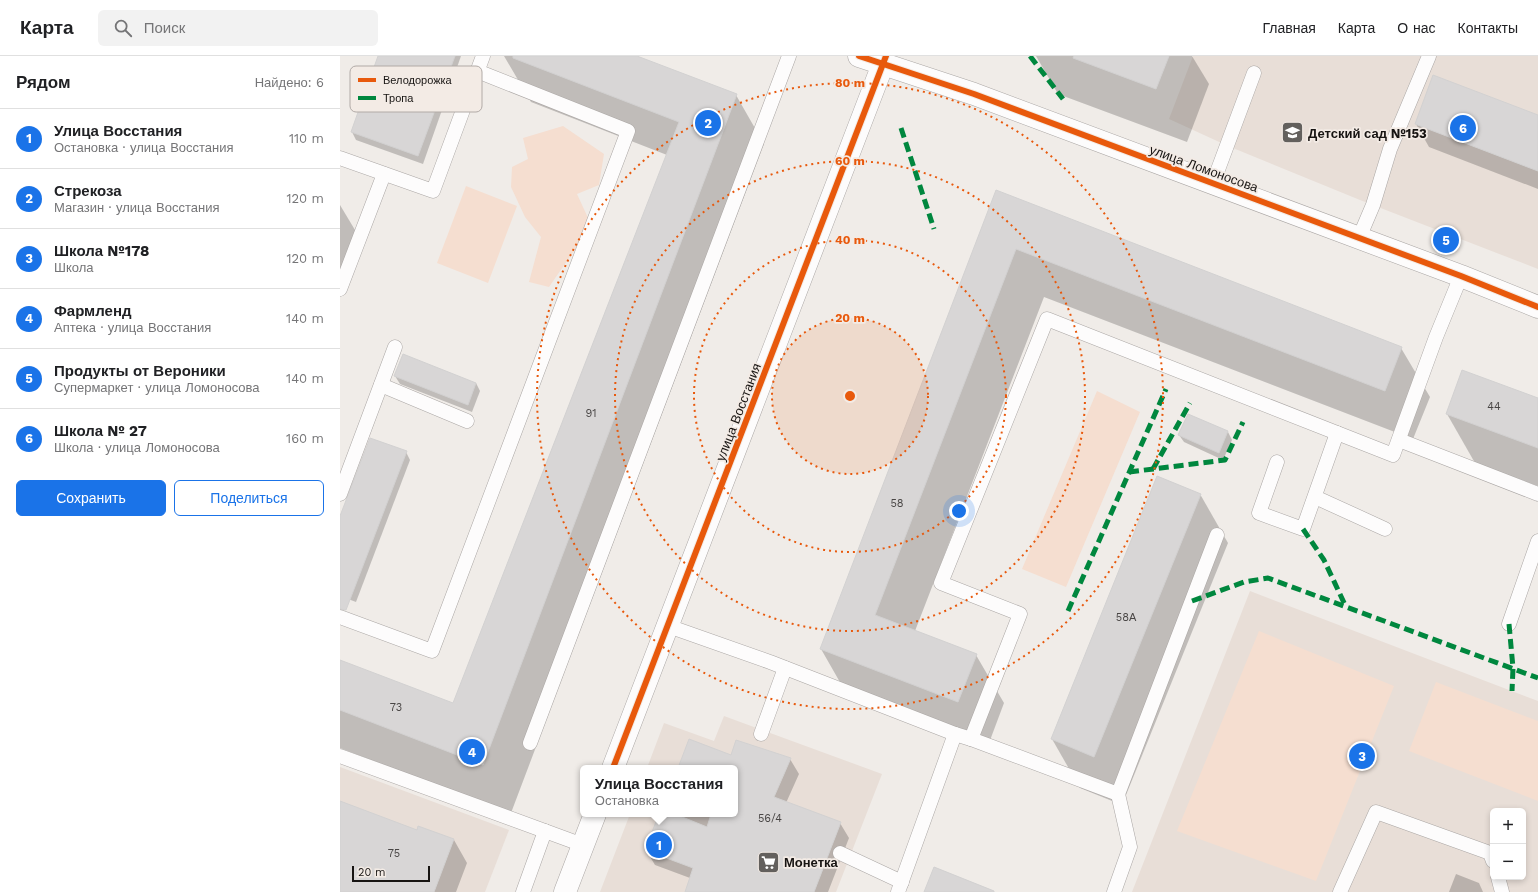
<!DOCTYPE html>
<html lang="ru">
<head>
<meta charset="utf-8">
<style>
  body { margin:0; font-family:"Work Sans",sans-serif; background:#f2f2f2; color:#202124 }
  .controls { position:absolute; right:12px; bottom:12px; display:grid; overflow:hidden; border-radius:6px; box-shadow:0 2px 6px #0003 }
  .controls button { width:36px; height:36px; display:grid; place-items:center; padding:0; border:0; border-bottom:1px solid #e0e0e0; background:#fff; color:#202124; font:20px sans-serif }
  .scale { position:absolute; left:12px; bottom:10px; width:78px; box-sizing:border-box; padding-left:4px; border:2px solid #171412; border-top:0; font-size:11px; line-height:14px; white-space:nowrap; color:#171412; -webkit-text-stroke:3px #f3ebe5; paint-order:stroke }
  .you { position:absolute; left:619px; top:455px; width:14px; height:14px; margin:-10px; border:3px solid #fff; border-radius:50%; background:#1a73e8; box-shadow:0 0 0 6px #1a73e833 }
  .badge { display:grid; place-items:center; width:26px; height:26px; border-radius:50%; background:#1a73e8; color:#fff; font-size:13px; font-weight:700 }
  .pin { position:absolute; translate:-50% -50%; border:2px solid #fff; box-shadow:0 1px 4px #0006 }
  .popup { position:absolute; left:240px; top:709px; width:158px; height:52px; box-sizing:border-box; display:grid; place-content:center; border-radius:6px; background:#fff; filter:drop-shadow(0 1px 3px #0005); font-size:13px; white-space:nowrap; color:#757577 }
  .popup b { font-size:15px; color:#202124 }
  .popup::after { content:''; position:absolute; left:50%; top:100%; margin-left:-8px; border:8px solid transparent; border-top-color:#fff }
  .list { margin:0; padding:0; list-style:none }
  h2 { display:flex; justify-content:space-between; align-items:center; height:52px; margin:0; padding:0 16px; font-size:17px }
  h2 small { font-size:13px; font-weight:400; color:#757577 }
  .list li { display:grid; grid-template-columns:26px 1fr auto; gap:12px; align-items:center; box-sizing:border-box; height:60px; padding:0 16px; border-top:1px solid #e0e0e0 }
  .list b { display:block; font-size:15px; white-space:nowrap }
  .list p { margin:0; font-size:13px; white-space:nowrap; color:#757577 }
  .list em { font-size:13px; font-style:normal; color:#757577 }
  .actions { display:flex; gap:8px; padding:12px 16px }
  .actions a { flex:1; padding:9px 0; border:1px solid #1a73e8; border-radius:6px; text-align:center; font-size:14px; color:#1a73e8 }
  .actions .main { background:#1a73e8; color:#fff }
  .icon { flex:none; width:22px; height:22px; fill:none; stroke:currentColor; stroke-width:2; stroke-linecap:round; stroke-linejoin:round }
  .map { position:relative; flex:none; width:1198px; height:836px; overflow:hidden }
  header { display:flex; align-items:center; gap:24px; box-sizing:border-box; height:56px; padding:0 20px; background:#fff; border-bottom:1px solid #e0e0e0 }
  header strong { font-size:19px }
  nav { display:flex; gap:22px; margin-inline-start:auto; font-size:14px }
  .search { width:280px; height:36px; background:#f2f2f2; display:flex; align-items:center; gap:10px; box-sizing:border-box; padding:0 14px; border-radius:6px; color:#757577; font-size:15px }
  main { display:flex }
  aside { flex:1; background:#fff }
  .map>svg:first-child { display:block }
  .built { fill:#e8ded7; fill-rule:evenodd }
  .green { fill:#f5ded0 }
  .shadow { fill:#0003 }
  .building { fill:#d8d6d6; stroke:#d2d1d1 }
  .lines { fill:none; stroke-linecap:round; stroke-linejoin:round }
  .service-casing { stroke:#aba7a5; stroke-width:15 }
  .tertiary-casing { stroke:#aba7a5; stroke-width:23 }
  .service { stroke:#fdfcfc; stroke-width:14 }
  .tertiary { stroke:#fdfcfc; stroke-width:22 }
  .quiet { stroke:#00873e; stroke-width:5; stroke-dasharray:10 5; stroke-linecap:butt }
  .cycleway-casing { stroke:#f3ebe5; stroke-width:8 }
  .cycleway { stroke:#e8590c; stroke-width:6 }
  .ring { fill:none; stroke:#e8590c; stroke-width:2; stroke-dasharray:2 4 }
  .labels { text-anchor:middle; stroke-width:3.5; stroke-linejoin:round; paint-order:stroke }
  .number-label { font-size:11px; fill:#494645 }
  .poi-label { font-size:13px; font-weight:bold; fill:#171412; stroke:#f3ebe5; text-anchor:start }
  .street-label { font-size:13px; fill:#171412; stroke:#f3ebe5 }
  .key { fill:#f3ebe5; stroke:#b1aaa6; stroke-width:1 }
  .key-label { font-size:11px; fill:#171412 }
  .centre { fill:#e8590c; stroke:#f3ebe5; stroke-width:2 }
  .ring-label { font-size:12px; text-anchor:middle; font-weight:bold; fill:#e8590c; stroke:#f3ebe5; stroke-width:3.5; stroke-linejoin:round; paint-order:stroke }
</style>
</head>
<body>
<header>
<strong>Карта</strong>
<div class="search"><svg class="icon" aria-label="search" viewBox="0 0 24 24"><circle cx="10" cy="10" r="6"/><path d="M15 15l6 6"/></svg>Поиск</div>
<nav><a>Главная</a><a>Карта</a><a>О нас</a><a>Контакты</a></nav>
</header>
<main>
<aside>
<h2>Рядом<small>Найдено: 6</small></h2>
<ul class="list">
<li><span class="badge">1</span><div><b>Улица Восстания</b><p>Остановка · улица Восстания</p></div><em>110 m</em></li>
<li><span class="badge">2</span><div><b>Стрекоза</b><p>Магазин · улица Восстания</p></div><em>120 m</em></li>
<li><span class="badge">3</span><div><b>Школа №178</b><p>Школа</p></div><em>120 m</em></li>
<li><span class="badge">4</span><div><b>Фармленд</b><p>Аптека · улица Восстания</p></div><em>140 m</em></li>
<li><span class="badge">5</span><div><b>Продукты от Вероники</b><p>Супермаркет · улица Ломоносова</p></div><em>140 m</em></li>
<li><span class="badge">6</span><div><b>Школа № 27</b><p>Школа · улица Ломоносова</p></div><em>160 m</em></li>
</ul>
<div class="actions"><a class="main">Сохранить</a><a>Поделиться</a></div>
</aside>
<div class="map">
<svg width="1198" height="836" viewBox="0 0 1198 836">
  <rect width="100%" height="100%" fill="#f0ece8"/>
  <g class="built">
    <path d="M853 0H1198V213L1020 144 888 90 829 63Z"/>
    <path d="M910 535 1198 645V836H792ZM1153 755H1183V821H1153Z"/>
    <path d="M384 660 542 718 496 836H260L290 758H395V712H307L324 667 374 685Z"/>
    <path d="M0 711 169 774 145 836H0Z"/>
  </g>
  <g class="green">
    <path d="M223 70 264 98 259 129 237 138 249 164 238 189 209 231 189 226 201 181 185 161 171 131 172 111 188 103 183 82Z"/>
    <path d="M126 130 177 150 148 227 97 207Z"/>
    <path d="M757 335 800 356 726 531 682 513Z"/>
    <path d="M919 575 1054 630 976 825 837 775Z"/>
    <path d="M1096 626 1198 665V745L1069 695Z"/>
  </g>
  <g class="shadow">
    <path d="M39 0H121L83 108 16 84 12 76Z"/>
    <path d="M164 0H294L396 39 424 88 171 757 0 692V605L113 649 327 99 191 46Z"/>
    <path d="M696 0H852L869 28 847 86 718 38Z"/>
    <path d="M1198 60V133L1089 91 1076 68Z"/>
    <path d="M656 136 1061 292 1090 341 1073 383 704 241 575 575 636 599 664 647 646 695 509 642 481 593Z"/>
    <path d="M0 149 21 184 0 238Z"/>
    <path d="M55 320 136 327 140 335 132 356 60 328Z"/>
    <path d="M1198 343V430L1135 407 1107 358Z"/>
    <path d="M848 359 888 376 892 384 883 404 844 386 839 379Z"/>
    <path d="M66 396 70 404 16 546 0 540V463Z"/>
    <path d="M860 438 888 487 782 749 740 732 712 683Z"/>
    <path d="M392 700 450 703 459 718 446 747 500 767 509 782 488 836H346L350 822 315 809 306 794 320 758H395V712H339Z"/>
    <path d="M0 746 77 775 79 771 114 784 127 807 116 836H0Z"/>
    <path d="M1116 818 1139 827 1143 836H1109Z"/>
  </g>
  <g class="building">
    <path d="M38 0H115L78 100 11 76Z"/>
    <path d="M173 0H297L397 38 143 709 0 654V604L113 647 339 66 173 2Z"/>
    <path d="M734 0H829L816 33 733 2Z"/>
    <path d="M1093 19 1198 59V115L1075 68Z"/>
    <path d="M656 134 1062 291 1045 335 676 193 535 559 637 598 618 646 480 593Z"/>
    <path d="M63 298 136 327 128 349 54 320Z"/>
    <path d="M1122 314 1198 342V392L1106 358Z"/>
    <path d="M848 358 888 375 879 397 838 379Z"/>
    <path d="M30 382 67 395 6 554 0 553V460Z"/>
    <path d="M817 420 861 438 754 701 711 683Z"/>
    <path d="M349 683 391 699 396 684 451 702 434 741 501 766 474 836H345L353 812 305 794 319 758H335L367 771 371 758H395V712H338Z"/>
    <path d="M0 745 77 774 78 770 114 783 94 836H0Z"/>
    <path d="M594 811 654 835V836H584Z"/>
  </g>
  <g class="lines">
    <defs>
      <g id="service">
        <path d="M0 102 93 135 143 0"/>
        <path d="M873 127 914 17"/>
        <path d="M1019 182 1033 149 1050 93 1089 0"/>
        <path d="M0 233 44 118"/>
        <path d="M41 329 127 365"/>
        <path d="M1059 384 1198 438"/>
        <path d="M937 406 919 457 963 473 997 377 1053 399 1096 281 1121 220"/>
        <path d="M0 438 55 291"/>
        <path d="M975 441 1045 473"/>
        <path d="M0 561 92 595 288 75 137 15"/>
        <path d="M1169 568 1198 485"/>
        <path d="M328 570 430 606 615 678 631 683 778 738 877 479"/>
        <path d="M421 678 445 612"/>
        <path d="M631 683 680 558 601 527 707 263 997 377"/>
        <path d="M190 687 449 0"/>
        <path d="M0 700 243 789"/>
        <path d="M500 797 562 826"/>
        <path d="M1158 821 1162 836"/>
        <path d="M183 836 205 775"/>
        <path d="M558 836 615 678"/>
        <path d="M774 836 790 791 778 738"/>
        <path d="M1000 836 1036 756 1150 797 1153 805"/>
      </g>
      <g id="tertiary">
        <path d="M519 0 634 38 1121 220 1198 251"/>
        <path d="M273 712 543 8"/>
        <path d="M225 836 255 758"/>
      </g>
    </defs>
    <use href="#service" class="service-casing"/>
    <use href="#tertiary" class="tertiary-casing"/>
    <use href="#service" class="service"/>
    <use href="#tertiary" class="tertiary"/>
    <g class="quiet">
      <path d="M690 0 723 43"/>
      <path d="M561 72 594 173"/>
      <path d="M813 413 850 347"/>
      <path d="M789 416 885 404 903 366"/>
      <path d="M963 473 984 504 1006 551"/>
      <path d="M852 545 904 526 928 522 1198 622"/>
      <path d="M728 555 826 333"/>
      <path d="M1169 568 1173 612 1172 635"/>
    </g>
    <defs>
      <g id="cycleway">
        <path d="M519 0 634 38 1121 220 1198 251"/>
        <path d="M273 712 546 0"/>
      </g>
    </defs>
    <use href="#cycleway" class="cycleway-casing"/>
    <use href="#cycleway" class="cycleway"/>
  </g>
  <circle cx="510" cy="340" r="78" fill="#e8590c" fill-opacity=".12"/>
  <g class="ring">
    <circle cx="510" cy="340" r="78"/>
    <circle cx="510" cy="340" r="156"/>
    <circle cx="510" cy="340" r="235"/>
    <circle cx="510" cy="340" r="313"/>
  </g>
  <defs>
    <symbol id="school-square" viewBox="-11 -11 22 22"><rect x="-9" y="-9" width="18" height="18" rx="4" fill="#63605d" stroke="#f3ebe5"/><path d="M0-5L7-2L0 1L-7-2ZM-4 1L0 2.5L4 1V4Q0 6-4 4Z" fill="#fff"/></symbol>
    <symbol id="supermarket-square" viewBox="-11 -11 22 22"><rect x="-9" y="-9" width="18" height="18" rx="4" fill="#63605d" stroke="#f3ebe5"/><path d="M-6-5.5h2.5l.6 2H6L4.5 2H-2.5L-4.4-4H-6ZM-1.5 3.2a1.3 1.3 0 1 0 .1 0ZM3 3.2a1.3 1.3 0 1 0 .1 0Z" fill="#fff"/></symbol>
  </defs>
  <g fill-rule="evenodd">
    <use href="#school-square" x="940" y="64" width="25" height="25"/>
    <use href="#supermarket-square" x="416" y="794" width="25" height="25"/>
  </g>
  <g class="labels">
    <g class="number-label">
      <text x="1154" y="354">44</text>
      <text x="251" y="361">91</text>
      <text x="557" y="451">58</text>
      <text x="786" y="565">58А</text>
      <text x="56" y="655">73</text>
      <text x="430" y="766">56/4</text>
      <text x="54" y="801">75</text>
    </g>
    <g class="poi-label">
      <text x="968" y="82">Детский сад №153</text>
      <text x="444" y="811">Монетка</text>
    </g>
    <g class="street-label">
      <text transform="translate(864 112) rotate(20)" y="5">улица Ломоносова</text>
      <text transform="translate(398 356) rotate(-69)" y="5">улица Восстания</text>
    </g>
  </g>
  <rect x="10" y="10" width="132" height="46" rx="6" class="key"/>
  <rect x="18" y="22" width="18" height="4" fill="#e8590c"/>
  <rect x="18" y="40" width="18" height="4" fill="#00873e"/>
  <g class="key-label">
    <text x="43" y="28">Велодорожка</text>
    <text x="43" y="46">Тропа</text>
  </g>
  <circle cx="510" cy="340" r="6" class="centre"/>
  <g class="ring-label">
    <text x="510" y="31">80 m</text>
    <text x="510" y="109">60 m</text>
    <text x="510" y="188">40 m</text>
    <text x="510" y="266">20 m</text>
  </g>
</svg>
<div class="controls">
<button>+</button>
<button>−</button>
</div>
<div class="scale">20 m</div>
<div class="you"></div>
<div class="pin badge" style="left:319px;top:789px">1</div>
<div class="popup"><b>Улица Восстания</b>Остановка</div>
<div class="pin badge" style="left:368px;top:67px">2</div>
<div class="pin badge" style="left:1022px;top:700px">3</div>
<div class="pin badge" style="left:132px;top:696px">4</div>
<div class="pin badge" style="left:1106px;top:184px">5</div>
<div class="pin badge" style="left:1123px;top:72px">6</div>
</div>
</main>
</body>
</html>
